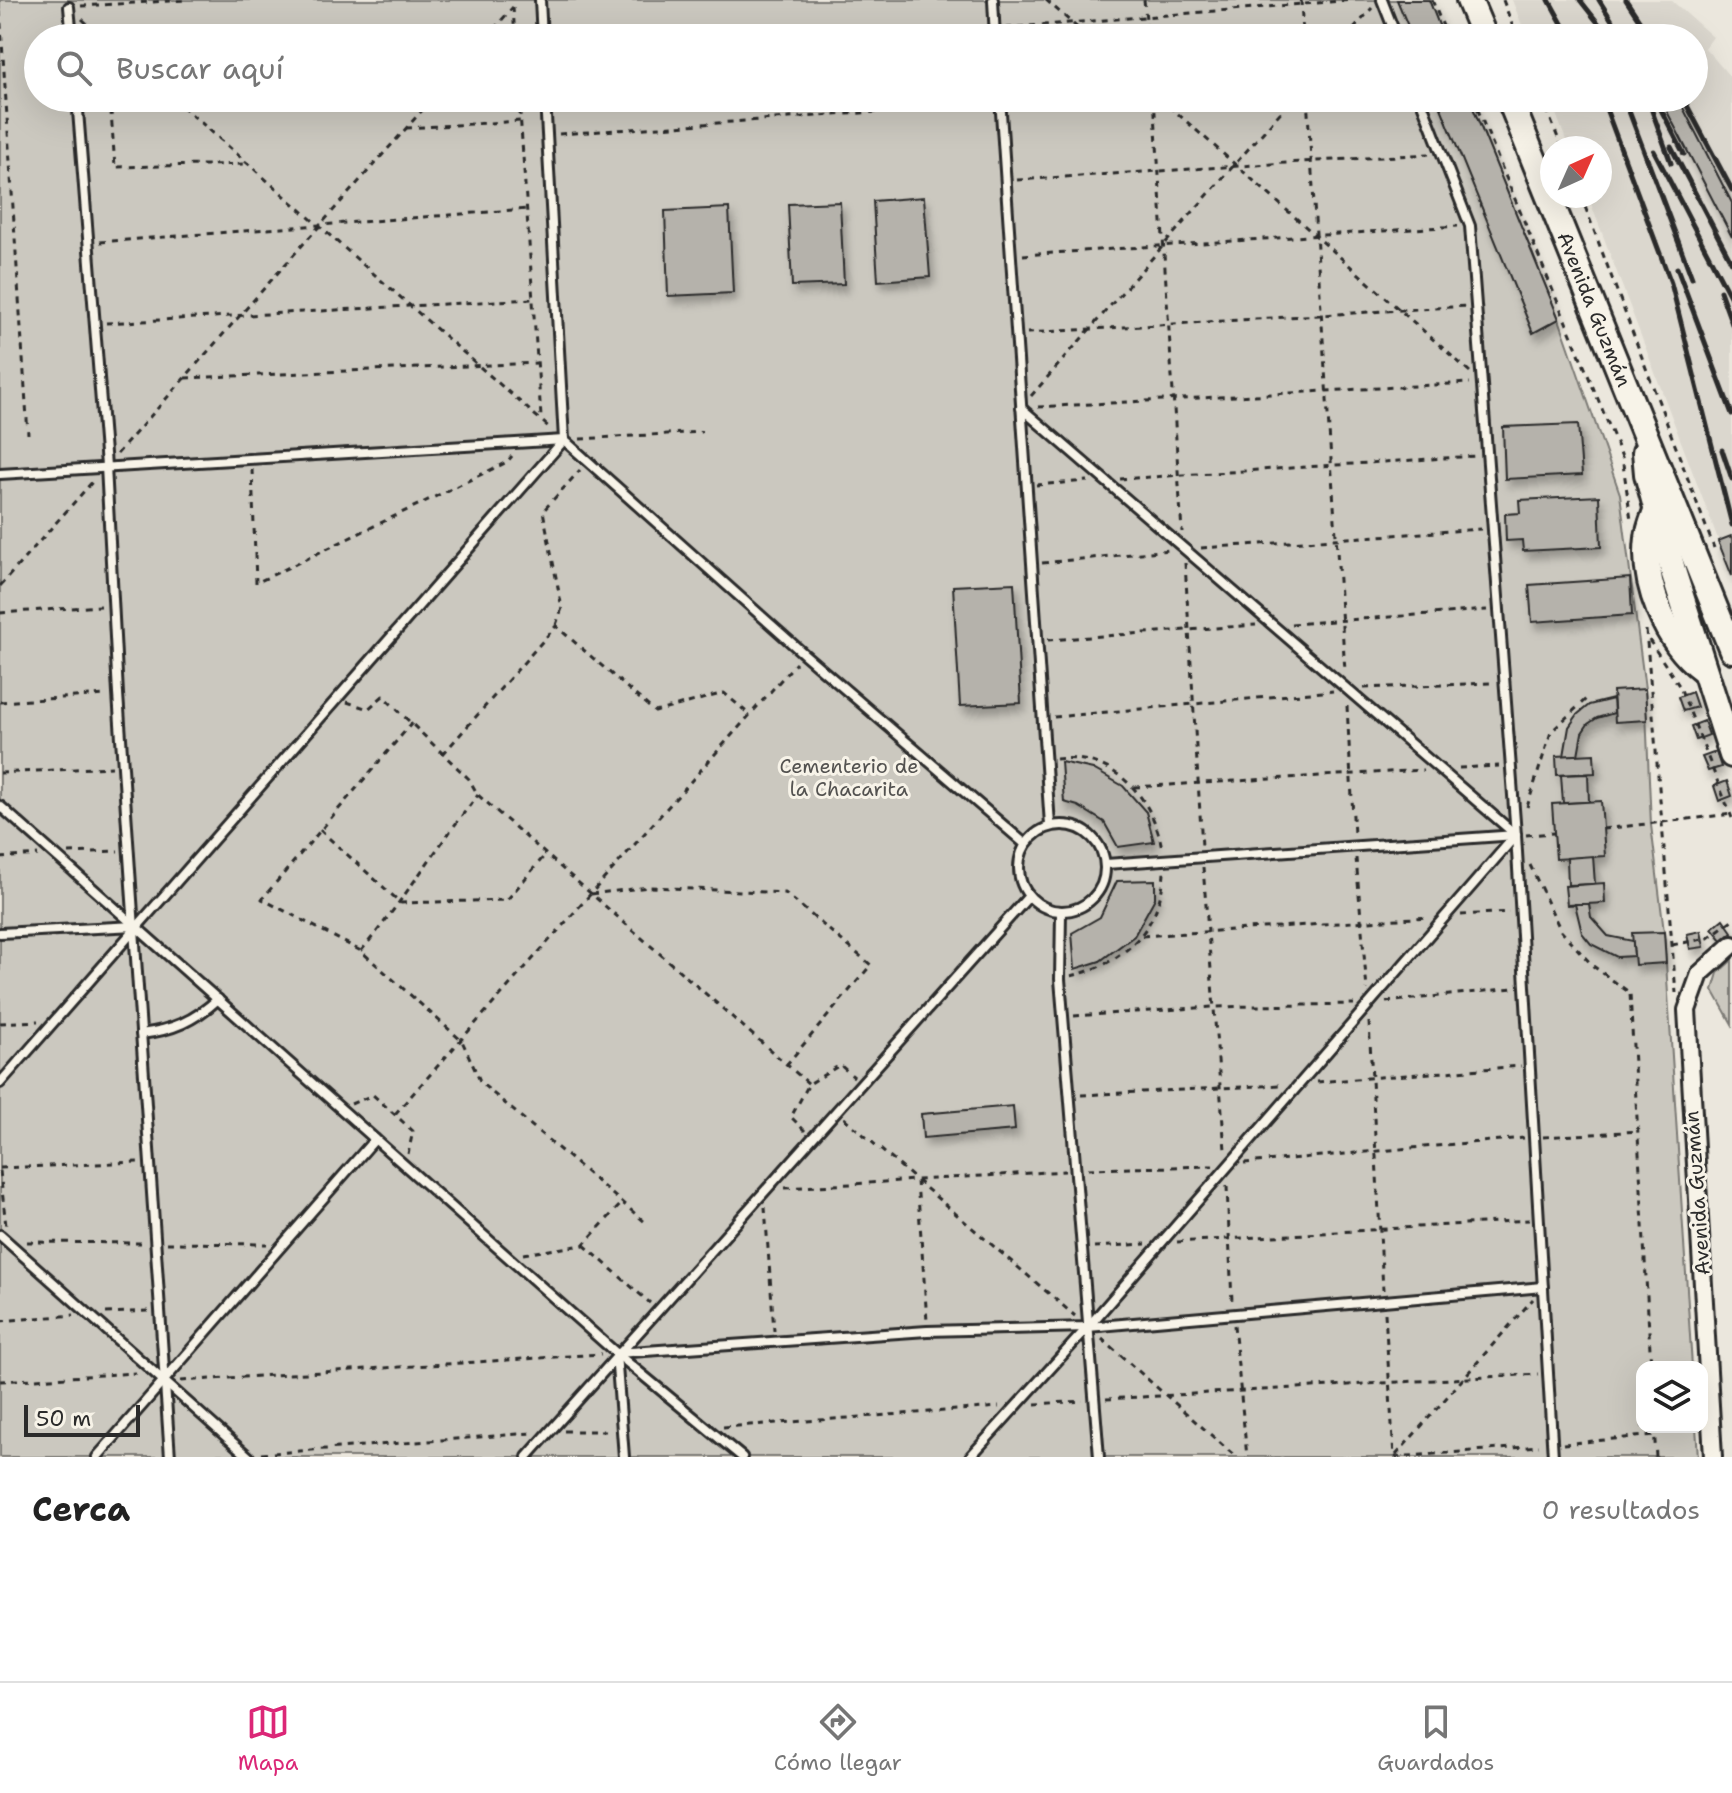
<!DOCTYPE html>
<html lang="es">
<head>
<meta charset="utf-8">
<style>
  body { margin:0; font-family:"Shantell Sans",sans-serif; background:#f2f2f2; color:#222 }
  .controls { position:absolute; right:24px; bottom:24px; display:grid; overflow:hidden; border-radius:16px; box-shadow:0 8px 32px #0002 }
  .controls button { width:72px; height:72px; display:grid; place-items:center; padding:0; border:0; border-bottom:2px solid #e0e0e0; background:#fff; color:#222; font:40px sans-serif }
  .compass { position:absolute; left:1540px; top:136px; width:72px; height:72px; border-radius:50%; background:#fff; box-shadow:0 8px 32px #0002; rotate:45deg }
  .scale { position:absolute; left:24px; bottom:20px; width:116px; box-sizing:border-box; padding-left:8px; border:4px solid #2b2b2b; border-top:0; font-size:22px; line-height:28px; white-space:nowrap; color:#2b2b2b; -webkit-text-stroke:6px #f7f3e8; paint-order:stroke }
  .list { margin:0; padding:0; list-style:none }
  h2 { display:flex; justify-content:space-between; align-items:center; height:104px; margin:0; padding:0 32px; font-size:34px }
  h2 small { font-size:26px; font-weight:400; color:#767676 }
  .icon { flex:none; width:44px; height:44px; fill:none; stroke:currentColor; stroke-width:2; stroke-linecap:round; stroke-linejoin:round }
  .map { position:relative; flex:none; width:1732px; height:1457px; overflow:hidden }
  .search { position:absolute; background:#fff; box-shadow:0 8px 32px #0002; left:24px; right:24px; top:24px; height:88px; display:flex; align-items:center; gap:20px; box-sizing:border-box; padding:0 28px; border-radius:44px; color:#767676; font-size:30px }
  .sheet { height:224px; background:#fff }
  nav { display:flex; justify-content:space-around; align-items:center; box-sizing:border-box; height:112px; border-top:2px solid #e0e0e0; background:#fff; font-size:22px; color:#767676 }
  nav a { display:grid; justify-items:center; gap:4px }
  nav .on { color:#db2777 }
  .map>svg:first-child { display:block }
  .built { fill:#dbd7ce }
  .green { fill:#cbc8bf; stroke:#7b7a75; stroke-width:2 }
  .building { fill:#b5b2ab; stroke:#2b2b2b; stroke-width:2; filter:url(#shadow) }
  .lines { fill:none; stroke-linecap:round; stroke-linejoin:round }
  .service-casing { stroke:#2b2b2b; stroke-width:14 }
  .minor-casing { stroke:#2b2b2b; stroke-width:22 }
  .secondary-casing { stroke:#2b2b2b; stroke-width:30 }
  .path { stroke:#2b2b2b; stroke-width:3; stroke-dasharray:6 6; stroke-linecap:butt }
  .service { stroke:#f7f3e8; stroke-width:8 }
  .minor { stroke:#f7f3e8; stroke-width:16 }
  .secondary { stroke:#f7f3e8; stroke-width:24 }
  .rail { stroke:#2b2b2b; stroke-width:5 }
  .labels { text-anchor:middle; stroke-width:6; stroke-linejoin:round; paint-order:stroke }
  .street-label { font-size:20px; fill:#2b2b2b; stroke:#f7f3e8 }
  .park-label { font-size:20px; fill:#535250; stroke:#f7f3e8 }
</style>
</head>
<body>
<div class="map">
<svg width="1732" height="1457" viewBox="0 0 1732 1457">
  <defs>
    <filter id="shadow"><feDropShadow dx="4" dy="7" stdDeviation="4" flood-color="#0004"/></filter>
  </defs>
  <rect width="100%" height="100%" fill="#ebe7dd"/>
  <filter id="ink" filterUnits="userSpaceOnUse"><feTurbulence type="fractalNoise" baseFrequency=".0125" numOctaves="2"/><feDisplacementMap in="SourceGraphic" scale="16" xChannelSelector="R" yChannelSelector="G"/><feConvolveMatrix kernelMatrix="1 2 1 2 8 2 1 2 1" color-interpolation-filters="sRGB"/></filter>
  <g filter="url(#ink)">
    <path class="built" d="M1512 0H1671L1713 37 1705 48 1732 79V576L1588 196H1600V148H1569L1550 98H1694V38H1527Z"/>
    <g class="green">
      <path d="M0 0H1429L1444 38H38V98H1469L1559 319 1620 494 1645 689 1651 825 1664 932 1692 1367H1642V1427H1696L1698 1457H0Z"/>
      <path d="M1732 960V1024L1713 990 1718 973Z"/>
    </g>
    <g class="building">
      <path d="M1397 0H1429L1444 38H1413Z"/>
      <path d="M1437 98H1469L1559 319 1533 333Z"/>
      <path d="M1660 98H1678L1732 203V237Z"/>
      <path d="M924 197 930 277 878 281 873 201Z"/>
      <path d="M840 202 844 284 792 286 788 204Z"/>
      <path d="M729 208 733 293 668 296 665 211Z"/>
      <path d="M1578 424 1582 475 1505 479 1503 427Z"/>
      <path d="M1599 496 1601 547 1523 551 1522 540 1506 541 1505 514 1520 513 1519 500Z"/>
      <path d="M1731 536 1732 539V576L1718 541Z"/>
      <path d="M1630 578 1632 615 1532 622 1529 585Z"/>
      <path d="M1014 583 1021 703 960 706 953 586Z"/>
      <path d="M1645 689 1647 720 1615 722 1613 691Z"/>
      <path d="M1692 692 1697 707 1683 711 1678 697Z"/>
      <path d="M1613 699 1614 713 1597 718 1588 724 1582 733 1578 755 1564 756 1569 727 1578 714 1589 705Z"/>
      <path d="M1704 721 1709 735 1696 740 1691 726Z"/>
      <path d="M1716 752 1721 767 1708 771 1702 757Z"/>
      <path d="M1594 754 1595 773 1557 775 1556 756Z"/>
      <path d="M1061 762 1093 769 1123 786 1146 812 1154 842 1118 847 1104 822 1078 806 1064 802Z"/>
      <path d="M1588 774 1589 802 1563 803 1561 775Z"/>
      <path d="M1727 781 1732 796 1719 801 1714 786Z"/>
      <path d="M1601 801 1605 856 1556 859 1552 804Z"/>
      <path d="M1593 856 1595 884 1568 885 1567 858Z"/>
      <path d="M1155 880V898L1134 936 1100 961 1075 969 1072 933 1100 917 1117 881Z"/>
      <path d="M1604 883 1605 903 1567 905 1565 886Z"/>
      <path d="M1575 904H1589L1591 917 1608 936 1633 941 1634 956 1617 957 1591 944 1582 933Z"/>
      <path d="M1723 919 1732 932 1722 940 1712 928Z"/>
      <path d="M1701 931 1704 947 1690 949 1687 934Z"/>
      <path d="M1664 932 1666 963 1635 965 1632 933Z"/>
      <path d="M1013 1106 1015 1130 923 1138 921 1114Z"/>
    </g>
    <g class="lines">
      <defs>
        <g id="service">
          <path d="M540 0 542 38"/>
          <path d="M993 0 995 38"/>
          <path d="M1382 0 1397 38"/>
          <path d="M69 7 72 38"/>
          <path d="M77 98 106 466 118 694 170 1457"/>
          <path d="M1000 98 1050 825"/>
          <path d="M1420 98 1470 226 1516 835 1553 1457"/>
          <path d="M1021 408 1516 835"/>
          <path d="M0 474 564 440 804 654 1024 843"/>
          <path d="M0 806 616 1353 742 1457"/>
          <circle cx="1062" cy="868" r="43"/>
          <path d="M1106 864 1516 835"/>
          <path d="M1061 912 1060 979 1099 1457"/>
          <path d="M0 933 135 926"/>
          <path d="M141 1034C173 1030 194 1021 218 999"/>
          <path d="M0 1083 564 440 545 98"/>
          <path d="M0 1235 249 1457"/>
          <path d="M616 1353 624 1457"/>
          <path d="M617 1353 927 1331 1088 1327 1543 1287"/>
          <path d="M97 1457 375 1139"/>
          <path d="M527 1457 1028 897"/>
          <path d="M970 1457 1088 1327 1516 835"/>
        </g>
        <path id="minor" d="M1713 1457 1687 1010 1700 974 1732 945"/>
        <g id="secondary">
          <path d="M1469 0 1485 38"/>
          <path id="s1" d="M1509 98 1732 650"/>
          <path d="M1645 452 1647 474 1674 574 1732 755"/>
          <path d="M1657 508C1654 517 1649 528 1648 538 1642 584 1666 642 1702 669"/>
        </g>
      </defs>
      <use href="#service" class="service-casing"/>
      <use href="#minor" class="minor-casing"/>
      <use href="#secondary" class="secondary-casing"/>
      <g class="path">
        <path d="M1046 0 1089 38"/>
        <path d="M1144 0 1148 38"/>
        <path d="M1301 0 1303 38"/>
        <path d="M1432 0 1448 38"/>
        <path d="M1503 0 1517 38"/>
        <path d="M81 6 187 0"/>
        <path d="M513 7 515 38"/>
        <path d="M0 11 28 434"/>
        <path d="M82 19 103 38"/>
        <path d="M1006 28 1353 0"/>
        <path d="M486 38 513 7"/>
        <path d="M1346 38 1372 8"/>
        <path d="M110 98 115 167 249 164"/>
        <path d="M173 98 552 430"/>
        <path d="M519 98 541 417"/>
        <path d="M1154 98 1182 532"/>
        <path d="M1160 98 1470 372"/>
        <path d="M1307 98 1345 671"/>
        <path d="M1473 98 1622 457 1631 520"/>
        <path d="M1542 98 1562 148"/>
        <path d="M1010 102 1070 98"/>
        <path d="M406 128 521 121"/>
        <path d="M559 134 991 104"/>
        <path d="M1017 180 1429 154"/>
        <path d="M1581 196 1714 548"/>
        <path d="M100 242 527 209"/>
        <path d="M1023 255 1458 226"/>
        <path d="M106 323 533 299"/>
        <path d="M1027 333 1467 306"/>
        <path d="M185 378 537 363"/>
        <path d="M1031 396 1293 98"/>
        <path d="M1038 407 1470 383"/>
        <path d="M580 439 702 432"/>
        <path d="M117 454 433 98"/>
        <path d="M252 469 256 583 507 462 512 456"/>
        <path d="M1120 479 1476 456"/>
        <path d="M1036 485 1088 481"/>
        <path d="M1201 548 1481 529"/>
        <path d="M1042 563 1170 550"/>
        <path d="M1185 563 1202 847"/>
        <path d="M0 586 93 481"/>
        <path d="M0 613 101 606"/>
        <path d="M1291 624 1487 610"/>
        <path d="M556 625 562 608 543 511 580 470"/>
        <path d="M1646 630 1676 993"/>
        <path d="M1048 640 1256 625"/>
        <path d="M1649 640 1680 687 1732 818"/>
        <path d="M1364 688 1493 683"/>
        <path d="M0 702 106 695"/>
        <path d="M347 702 368 709 383 696 469 779 478 795 809 1084"/>
        <path d="M1347 706 1354 835"/>
        <path d="M1054 717 1333 691"/>
        <path d="M412 723 262 899 361 951 462 1041 481 1083 645 1222"/>
        <path d="M443 754 556 626 655 712 724 693 750 715"/>
        <path d="M1056 759C1112 753 1153 795 1162 849"/>
        <path d="M1459 768 1499 766"/>
        <path d="M0 773 112 767"/>
        <path d="M1134 787 1423 770"/>
        <path d="M1527 807 1551 732 1587 698"/>
        <path d="M1603 829 1732 814"/>
        <path d="M320 830 401 903 507 900 546 854"/>
        <path d="M1526 835 1554 833"/>
        <path d="M69 853 118 851"/>
        <path d="M0 858 38 855"/>
        <path d="M1356 858 1367 990"/>
        <path d="M1530 865 1561 931 1593 966 1630 993 1651 1367"/>
        <path d="M1203 867 1225 1150"/>
        <path d="M591 894 649 887 785 893 871 965 787 1064"/>
        <path d="M1461 915 1509 912"/>
        <path d="M1142 936 1429 917"/>
        <path d="M1672 945 1708 938 1732 920"/>
        <path d="M361 951C403 901 437 846 478 795"/>
        <path d="M1071 976C1124 964 1161 928 1164 872"/>
        <path d="M1386 1002 1513 988"/>
        <path d="M1074 1016 1212 1007 1354 1004"/>
        <path d="M1369 1022 1383 1290"/>
        <path d="M0 1023 38 1021"/>
        <path d="M1317 1082 1521 1066"/>
        <path d="M1081 1095 1281 1085"/>
        <path d="M351 1104 373 1095 413 1131 408 1154"/>
        <path d="M395 1114 796 663"/>
        <path d="M844 1118 1075 1316"/>
        <path d="M805 1131 791 1117 809 1084 840 1065 854 1077"/>
        <path d="M1543 1137 1639 1131"/>
        <path d="M1244 1163 1524 1138"/>
        <path d="M0 1168 140 1162"/>
        <path d="M1088 1169 1213 1166"/>
        <path d="M0 1171 6 1226"/>
        <path d="M917 1181 927 1321"/>
        <path d="M1227 1186 1232 1302"/>
        <path d="M785 1188 1065 1171"/>
        <path d="M765 1207 774 1331"/>
        <path d="M27 1242 143 1243"/>
        <path d="M1177 1242 1529 1220"/>
        <path d="M167 1243 267 1244"/>
        <path d="M584 1245 650 1303"/>
        <path d="M1094 1247 1146 1244"/>
        <path d="M523 1254 583 1245 622 1203"/>
        <path d="M106 1313 150 1311"/>
        <path d="M1385 1313 1394 1457"/>
        <path d="M0 1321 74 1315"/>
        <path d="M1234 1325 1247 1457"/>
        <path d="M1102 1339 1236 1457"/>
        <path d="M0 1381 136 1373"/>
        <path d="M181 1381 601 1354"/>
        <path d="M1106 1399 1538 1374"/>
        <path d="M1035 1404 1083 1401"/>
        <path d="M723 1427 999 1407"/>
        <path d="M1654 1427 1656 1457"/>
        <path d="M564 1431H612"/>
        <path d="M1563 1444 1655 1435"/>
        <path d="M261 1454 532 1433"/>
        <path d="M1396 1455 1533 1299"/>
        <path d="M181 1456 229 1455"/>
        <path d="M1395 1457 1539 1446"/>
      </g>
      <use href="#service" class="service"/>
      <use href="#minor" class="minor"/>
      <use href="#secondary" class="secondary"/>
      <g class="rail">
        <path d="M1549 0 1570 38"/>
        <path d="M1580 0 1610 38"/>
        <path d="M1599 0 1623 38"/>
        <path d="M1626 0 1651 38"/>
        <path d="M1602 98 1671 283 1732 525"/>
        <path d="M1624 98 1692 278"/>
        <path d="M1655 98 1684 154"/>
        <path d="M1683 98 1732 190"/>
        <path d="M1652 111 1671 163"/>
        <path d="M1671 147 1732 263"/>
        <path d="M1654 151 1732 300"/>
        <path d="M1677 268 1732 414"/>
        <path d="M1720 291 1732 324"/>
        <path d="M1722 450 1732 479"/>
      </g>
    </g>
  </g>
  <g class="labels">
    <g class="street-label">
      <text dy="7" stroke="none"><textPath href="#s1" startOffset="228">Avenida Guzmán</textPath></text>
      <text transform="translate(1697 1193) rotate(-94)" y="7">Avenida Guzmán</text>
    </g>
    <g class="park-label">
      <text x="849" y="773">Cementerio de<tspan x="849" dy="23">la Chacarita</tspan></text>
    </g>
  </g>
</svg>
<div class="controls">
<button><svg class="icon" aria-label="layers" viewBox="0 0 24 24"><path d="M12 4l9 5-9 5-9-5zM3 14l9 5 9-5"/></svg></button>
</div>
<svg class="compass" viewBox="-18 -18 36 36"><path d="M0-13l5 13h-10z" fill="#e53935"/><path d="M0 13l5-13h-10z" fill="#767676"/></svg>
<div class="scale">50 m</div>
<div class="search"><svg class="icon" aria-label="search" viewBox="0 0 24 24"><circle cx="10" cy="10" r="6"/><path d="M15 15l6 6"/></svg>Buscar aquí</div>
</div>
<section class="sheet">
<h2>Cerca<small>0 resultados</small></h2>
<ul class="list">
</ul>
</section>
<nav>
<a class="on"><svg class="icon" aria-label="map" viewBox="0 0 24 24"><path d="M3 6l6-2 6 2 6-2v14l-6 2-6-2-6 2zM9 4v14M15 6v14"/></svg>Mapa</a>
<a><svg class="icon" aria-label="directions" viewBox="0 0 24 24"><path d="M12 3l9 9-9 9-9-9zM9 14v-3h6M13 9l2 2-2 2"/></svg>Cómo llegar</a>
<a><svg class="icon" aria-label="saved" viewBox="0 0 24 24"><path d="M7 4h10v16l-5-4-5 4z"/></svg>Guardados</a>
</nav>
</body>
</html>
